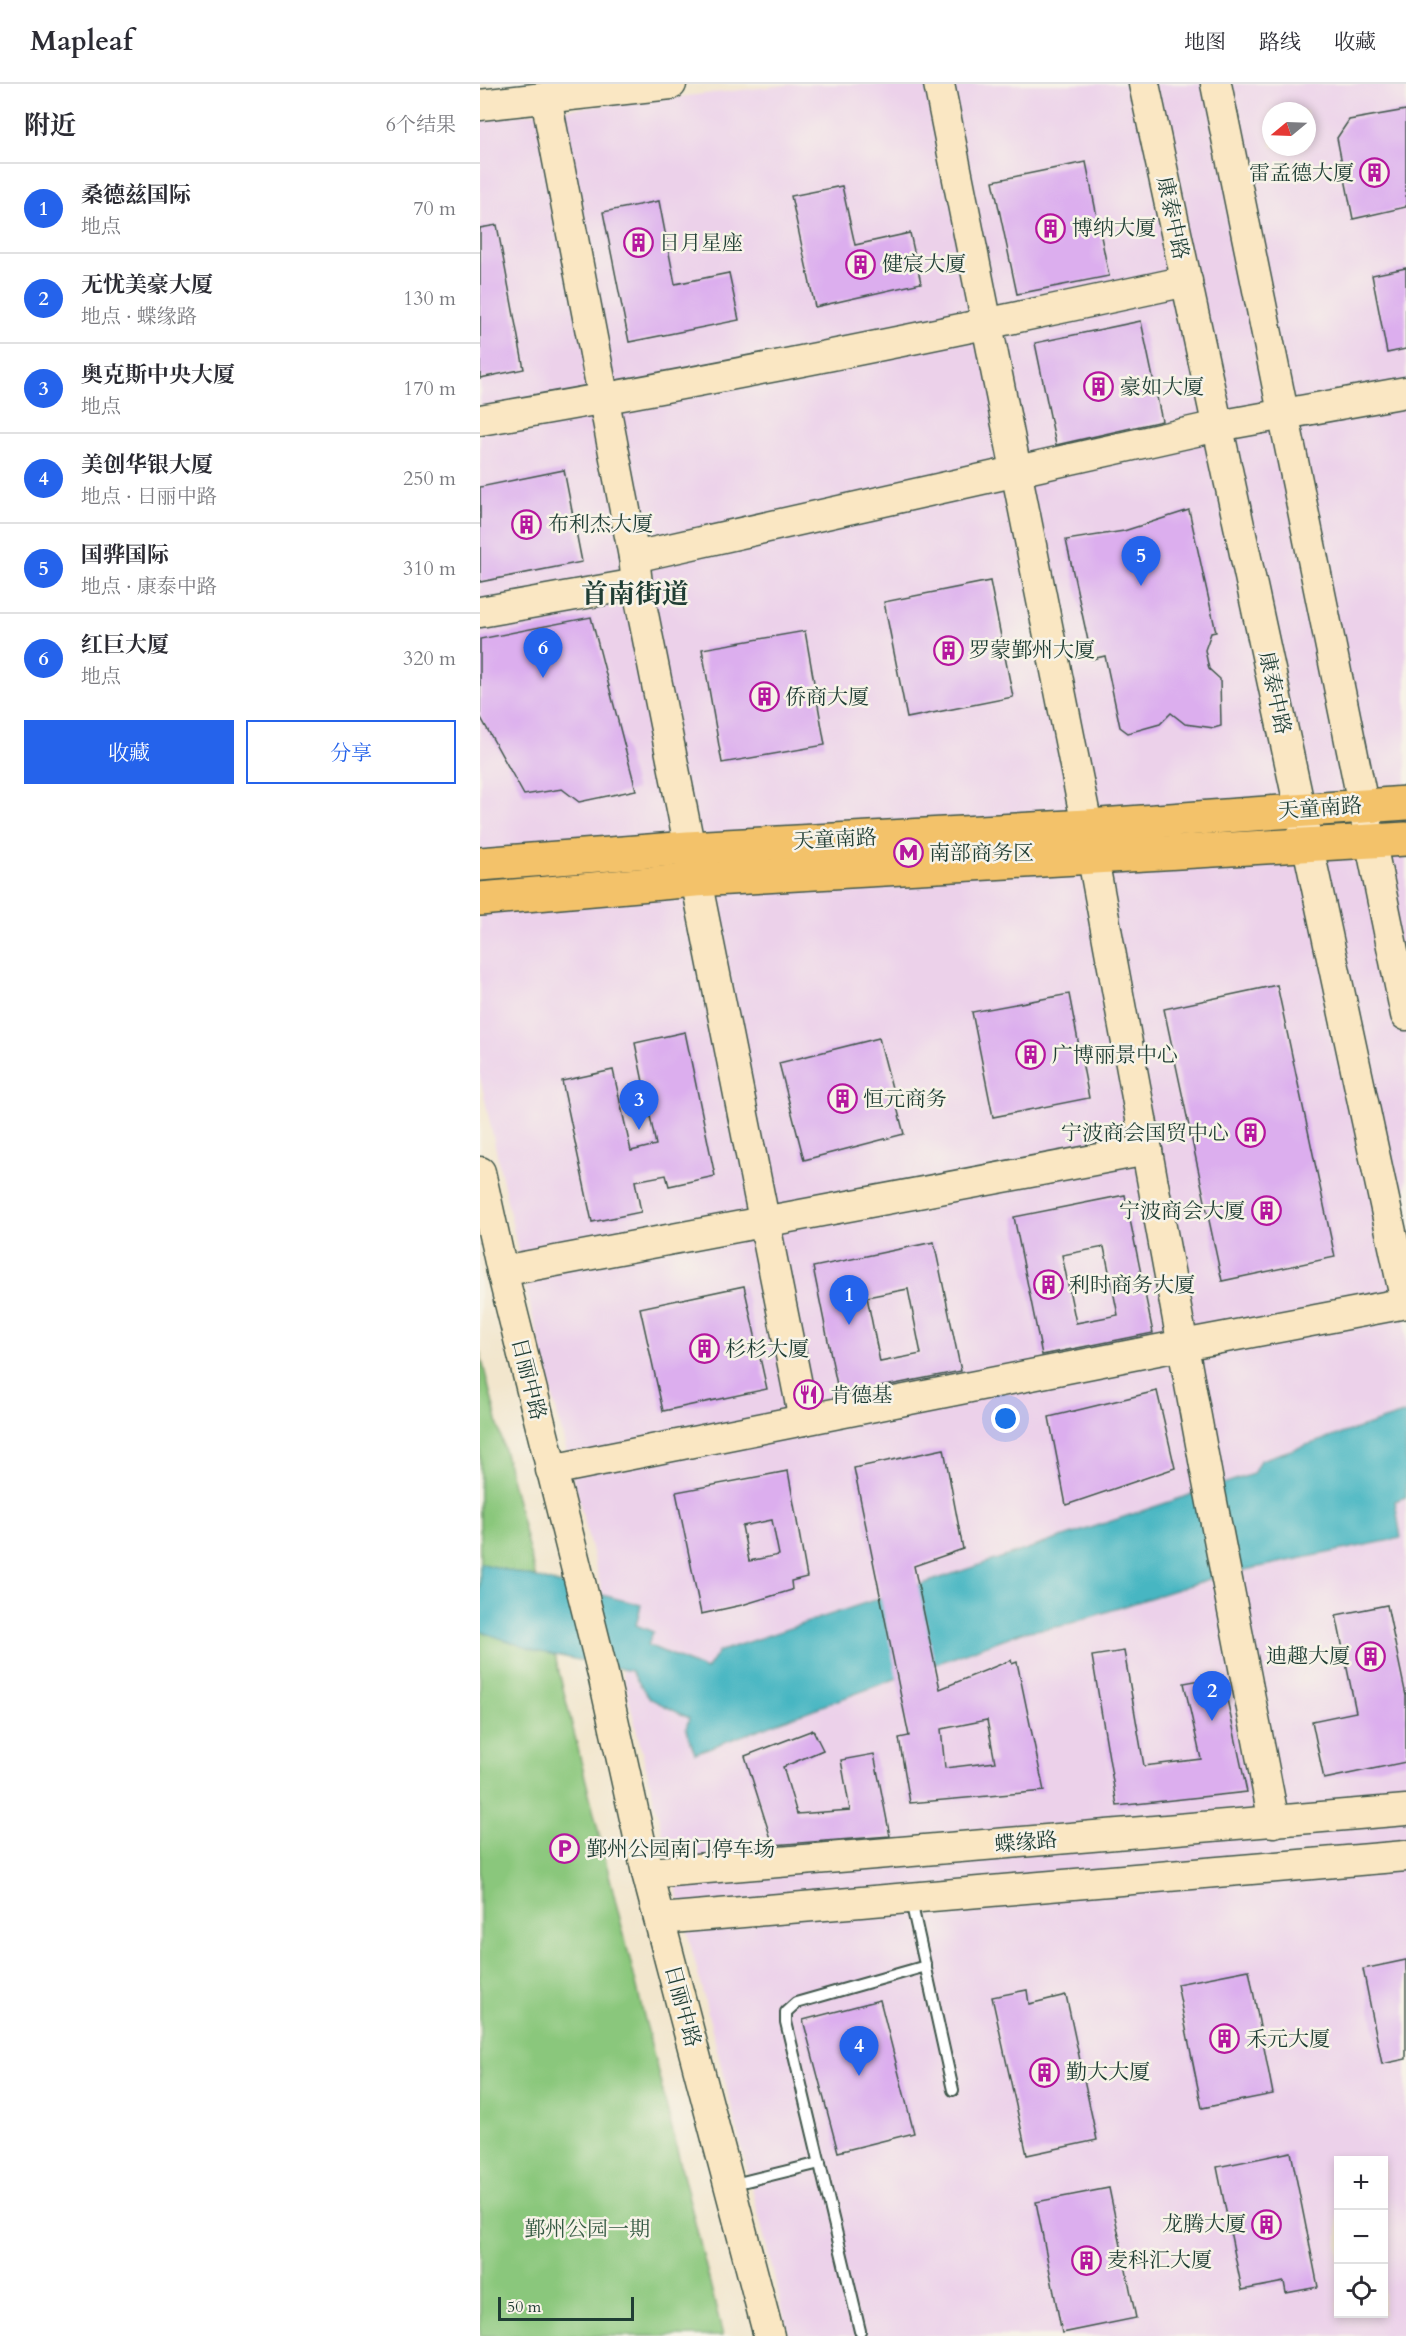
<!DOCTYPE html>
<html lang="zh">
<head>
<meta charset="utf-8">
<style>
  body { margin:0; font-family:Cardo,"Noto Serif SC",serif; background:#f2f2f3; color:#2b2b33 }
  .controls { position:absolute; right:18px; bottom:18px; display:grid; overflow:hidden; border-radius:0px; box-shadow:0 3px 9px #0003 }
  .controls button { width:54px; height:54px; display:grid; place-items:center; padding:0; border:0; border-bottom:2px solid #e1e1e2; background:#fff; color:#2b2b33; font:30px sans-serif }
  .compass { position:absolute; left:782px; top:18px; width:54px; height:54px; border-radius:50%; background:#fff; box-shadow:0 3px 9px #0003; rotate:251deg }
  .scale { position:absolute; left:18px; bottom:15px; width:136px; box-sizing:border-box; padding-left:6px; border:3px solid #1f3d34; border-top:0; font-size:16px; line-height:21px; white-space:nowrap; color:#1f3d34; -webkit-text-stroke:4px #f7f3e8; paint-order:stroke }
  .you { position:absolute; left:526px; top:1335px; width:21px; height:21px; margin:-15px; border:4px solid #fff; border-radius:50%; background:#1a73e8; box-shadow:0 0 0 9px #1a73e833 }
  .badge { display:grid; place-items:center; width:39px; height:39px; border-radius:50%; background:#2563eb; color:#fff; font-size:20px; font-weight:700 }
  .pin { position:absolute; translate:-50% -50px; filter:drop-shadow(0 2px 3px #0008) }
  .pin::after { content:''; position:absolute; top:32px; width:21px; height:18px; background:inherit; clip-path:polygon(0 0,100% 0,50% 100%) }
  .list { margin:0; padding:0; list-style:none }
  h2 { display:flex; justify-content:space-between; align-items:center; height:78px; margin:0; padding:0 24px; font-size:26px }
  h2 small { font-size:20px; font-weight:400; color:#7c7c81 }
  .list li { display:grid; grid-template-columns:39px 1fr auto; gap:18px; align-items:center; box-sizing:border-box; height:90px; padding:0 24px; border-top:2px solid #e1e1e2 }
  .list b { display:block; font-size:22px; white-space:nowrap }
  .list p { margin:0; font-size:20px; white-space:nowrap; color:#7c7c81 }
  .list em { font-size:20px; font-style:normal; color:#7c7c81 }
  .actions { display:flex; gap:12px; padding:18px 24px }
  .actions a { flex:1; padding:14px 0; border:2px solid #2563eb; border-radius:0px; text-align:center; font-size:21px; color:#2563eb }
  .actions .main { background:#2563eb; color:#fff }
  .icon { flex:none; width:33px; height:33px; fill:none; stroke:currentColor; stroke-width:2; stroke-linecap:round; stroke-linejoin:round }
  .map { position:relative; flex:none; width:926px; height:2252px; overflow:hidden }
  header { display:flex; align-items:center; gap:36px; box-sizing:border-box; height:84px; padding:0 30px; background:#fff; border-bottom:2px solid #e1e1e2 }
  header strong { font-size:28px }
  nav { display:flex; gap:33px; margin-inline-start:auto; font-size:21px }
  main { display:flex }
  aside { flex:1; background:#fff }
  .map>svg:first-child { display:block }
  .built { fill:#ecd1ea; fill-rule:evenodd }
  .green { fill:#8ac77c; stroke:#548258; stroke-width:1.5 }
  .water { fill:#47b6c2; stroke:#337a7b; stroke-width:1.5 }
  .building { fill:#dcaeee; fill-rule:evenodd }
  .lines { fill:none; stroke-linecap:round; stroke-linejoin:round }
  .lane-casing { stroke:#3f564b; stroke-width:14 }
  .secondary-casing { stroke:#3f564b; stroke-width:33 }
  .primary-casing { stroke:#3f564b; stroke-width:36 }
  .lane { stroke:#fff; stroke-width:10 }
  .secondary { stroke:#fae7c3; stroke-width:30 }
  .primary { stroke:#f3c26a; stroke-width:33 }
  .labels { text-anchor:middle; stroke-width:5; stroke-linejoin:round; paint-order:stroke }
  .poi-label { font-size:21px; fill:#1f3d34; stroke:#f7f3e8; text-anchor:start }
  .street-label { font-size:21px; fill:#1f3d34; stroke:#f7f3e8 }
  .park-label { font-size:21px; fill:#345942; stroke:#f7f3e8 }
  .district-label { font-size:27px; font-weight:bold; fill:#1f3d34; stroke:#f7f3e8 }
</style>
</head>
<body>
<header>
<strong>Mapleaf</strong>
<nav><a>地图</a><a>路线</a><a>收藏</a></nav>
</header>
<main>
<aside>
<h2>附近<small>6个结果</small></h2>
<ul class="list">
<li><span class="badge">1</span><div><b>桑德兹国际</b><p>地点</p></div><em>70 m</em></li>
<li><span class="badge">2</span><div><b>无忧美豪大厦</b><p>地点 · 蝶缘路</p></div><em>130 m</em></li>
<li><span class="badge">3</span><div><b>奥克斯中央大厦</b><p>地点</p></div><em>170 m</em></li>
<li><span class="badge">4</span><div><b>美创华银大厦</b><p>地点 · 日丽中路</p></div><em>250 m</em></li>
<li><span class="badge">5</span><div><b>国骅国际</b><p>地点 · 康泰中路</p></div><em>310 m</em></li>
<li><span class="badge">6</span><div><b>红巨大厦</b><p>地点</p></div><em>320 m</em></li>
</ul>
<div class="actions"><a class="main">收藏</a><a>分享</a></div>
</aside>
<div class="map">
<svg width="926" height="2252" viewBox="0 0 926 2252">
  <rect width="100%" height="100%" fill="#f7f3e8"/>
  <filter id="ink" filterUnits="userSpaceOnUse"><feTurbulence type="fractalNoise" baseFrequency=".0167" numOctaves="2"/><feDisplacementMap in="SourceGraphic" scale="12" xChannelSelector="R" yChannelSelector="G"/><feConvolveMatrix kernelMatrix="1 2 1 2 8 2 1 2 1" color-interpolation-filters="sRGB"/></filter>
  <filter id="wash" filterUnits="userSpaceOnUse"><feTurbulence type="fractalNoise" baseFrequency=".008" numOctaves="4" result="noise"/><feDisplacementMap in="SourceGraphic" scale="24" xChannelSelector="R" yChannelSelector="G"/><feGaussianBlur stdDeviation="1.35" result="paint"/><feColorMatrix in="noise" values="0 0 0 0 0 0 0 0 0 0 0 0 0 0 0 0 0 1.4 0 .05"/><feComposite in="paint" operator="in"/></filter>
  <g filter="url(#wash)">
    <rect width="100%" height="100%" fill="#f2e6cd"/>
    <path class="built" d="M315 0H926V2252H309L51 1226 0 993V35ZM791 27H827V63H791ZM858 2076H904V2230H858Z"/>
    <path class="green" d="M0 1268 243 2252H0Z"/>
    <path class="water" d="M926 1329V1413L915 1417 921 1454 745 1490 582 1542 542 1548 215 1669 206 1645 209 1634 169 1614 151 1587 56 1567 0 1547V1479L161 1521 156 1541 173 1548 168 1561 226 1586 238 1568 773 1390 780 1376Z"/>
    <g id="blocks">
      <g class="building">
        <path d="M926 26V123L873 135 857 54 869 36Z"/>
        <path d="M606 78 629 192 537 210 513 97Z"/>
        <path d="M362 102 375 161 430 149 441 199 335 223 311 112Z"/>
        <path d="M179 117 195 200 249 189 259 236 149 258 123 128Z"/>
        <path d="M17 141 44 285 0 294V144Z"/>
        <path d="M926 184V265L907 269 892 191Z"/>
        <path d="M661 237 682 337 576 361 555 259Z"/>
        <path d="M84 386 102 478 0 498V403Z"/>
        <path d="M709 426 736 548 731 549 725 566 729 585 740 595 741 642 734 644 705 640 691 629 680 640 648 649 640 643 625 572 612 575 586 456 644 447Z"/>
        <path d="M510 497 533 613 427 634 404 518Z"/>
        <path d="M111 533 156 706 99 718 82 705 44 711 0 632V555Z"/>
        <path d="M325 547 345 661 242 679 222 565Z"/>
        <path d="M797 901 855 1173 742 1197 684 925Z"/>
        <path d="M589 910 609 1014 513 1033 492 928Z"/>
        <path d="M205 948 235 1092 189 1102 186 1091 155 1097 161 1128 112 1138 82 997 133 986 151 1067 176 1061 155 959Z"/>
        <path d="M399 954 424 1050 324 1076 299 979Z"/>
        <path d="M645 1111 673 1249 562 1271 534 1133ZM624 1163 638 1231 596 1239 582 1171Z"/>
        <path d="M454 1158 481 1287 359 1311 333 1183ZM428 1205 441 1270 400 1278 387 1213Z"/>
        <path d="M264 1202 287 1305 183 1327 160 1224Z"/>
        <path d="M677 1307 695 1384 586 1421 569 1333Z"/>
        <path d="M464 1365 483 1465 434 1482 460 1605 531 1576 532 1580 537 1578 564 1707 430 1719 419 1654 429 1652 374 1384ZM507 1636 515 1678 465 1684 461 1645Z"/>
        <path d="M308 1387 327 1493 311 1497 312 1506 262 1521 221 1530 196 1408ZM292 1436 299 1471 269 1477 262 1442Z"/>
        <path d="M907 1521 926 1612V1678L844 1695 832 1637 876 1628 856 1531Z"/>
        <path d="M644 1567 664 1682 721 1675 704 1599 742 1592 767 1708 637 1722 612 1572Z"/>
        <path d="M333 1646 343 1666 303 1683 317 1730 370 1726 361 1676 394 1670 410 1752 293 1761 265 1672Z"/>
        <path d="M926 1876V1975L902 1980 883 1885Z"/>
        <path d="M769 1886 793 2010 722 2024 697 1900Z"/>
        <path d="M547 1906 549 1920 586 1911 617 2056 547 2071 512 1913Z"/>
        <path d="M400 1916 434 2049 358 2068 323 1936Z"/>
        <path d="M811 2068 838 2203 806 2209 804 2198 762 2206 737 2083Z"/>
        <path d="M629 2104 656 2234 582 2249 556 2118Z"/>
      </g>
    </g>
  </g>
  <g filter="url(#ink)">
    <use href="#blocks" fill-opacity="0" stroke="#3f564b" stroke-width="1.5"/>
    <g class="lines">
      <defs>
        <g id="lane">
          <path d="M431 1817 473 2006"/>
          <path d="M250 2101 340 2079"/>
          <path d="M380 2247 306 1938V1928L316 1919 446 1882"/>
        </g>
        <g id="secondary">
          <path d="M459 0 607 742 728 1398 794 1738"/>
          <path d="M664 0 926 1218"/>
          <path d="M736 0 926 931"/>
          <path d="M66 14 154 473 157 500 324 1336"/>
          <path d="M0 21 191 0"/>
          <path d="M0 336C237 296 472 248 707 197"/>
          <path d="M154 473 738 342 926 308"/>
          <path d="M0 528 157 500"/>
          <path d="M0 1088 22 1187 123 1590 167 1789 289 2252"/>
          <path d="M22 1187 667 1066"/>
          <path d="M71 1386 703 1261 926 1219"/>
          <path d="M167 1789 926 1726"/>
          <path d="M180 1835 926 1772"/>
        </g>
        <g id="primary">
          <path d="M0 780 208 764 607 742 926 719"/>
          <path d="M0 815 215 796 926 755"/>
        </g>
      </defs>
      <use href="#lane" class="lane-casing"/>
      <use href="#secondary" class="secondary-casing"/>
      <use href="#primary" class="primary-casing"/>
      <use href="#lane" class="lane"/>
      <use href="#secondary" class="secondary"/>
      <use href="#primary" class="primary"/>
    </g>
  </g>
  <defs>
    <symbol id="building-ring" viewBox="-11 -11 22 22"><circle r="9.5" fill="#f7f3e8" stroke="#b5179e" stroke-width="1.5"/><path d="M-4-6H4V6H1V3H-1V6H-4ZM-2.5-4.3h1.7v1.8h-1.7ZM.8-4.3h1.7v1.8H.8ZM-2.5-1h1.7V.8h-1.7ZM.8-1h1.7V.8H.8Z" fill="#b5179e"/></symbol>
    <symbol id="metro-ring" viewBox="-11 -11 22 22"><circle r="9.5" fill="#f7f3e8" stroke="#b5179e" stroke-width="1.5"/><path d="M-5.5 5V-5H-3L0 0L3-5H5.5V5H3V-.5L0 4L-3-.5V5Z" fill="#b5179e"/></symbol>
    <symbol id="restaurant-ring" viewBox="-11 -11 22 22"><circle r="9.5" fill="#f7f3e8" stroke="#b5179e" stroke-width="1.5"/><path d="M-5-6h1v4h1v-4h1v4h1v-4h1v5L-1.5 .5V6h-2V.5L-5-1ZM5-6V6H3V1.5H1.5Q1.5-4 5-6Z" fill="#b5179e"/></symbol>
    <symbol id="parking-ring" viewBox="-11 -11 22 22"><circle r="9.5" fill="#f7f3e8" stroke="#b5179e" stroke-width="1.5"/><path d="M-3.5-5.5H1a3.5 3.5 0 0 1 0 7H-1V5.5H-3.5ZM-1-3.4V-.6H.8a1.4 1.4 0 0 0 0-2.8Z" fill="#b5179e"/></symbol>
  </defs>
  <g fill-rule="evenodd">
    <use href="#building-ring" x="878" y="72" width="33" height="33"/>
    <use href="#building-ring" x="554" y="128" width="33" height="33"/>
    <use href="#building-ring" x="142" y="142" width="33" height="33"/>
    <use href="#building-ring" x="364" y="164" width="33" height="33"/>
    <use href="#building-ring" x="602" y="286" width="33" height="33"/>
    <use href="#building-ring" x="30" y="424" width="33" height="33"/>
    <use href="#building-ring" x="452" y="550" width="33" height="33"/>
    <use href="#building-ring" x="268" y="596" width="33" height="33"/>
    <use href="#metro-ring" x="412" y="752" width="33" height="33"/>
    <use href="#building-ring" x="534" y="954" width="33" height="33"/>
    <use href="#building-ring" x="346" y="998" width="33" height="33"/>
    <use href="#building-ring" x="754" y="1032" width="33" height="33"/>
    <use href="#building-ring" x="770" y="1110" width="33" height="33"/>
    <use href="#building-ring" x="552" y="1184" width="33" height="33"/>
    <use href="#building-ring" x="208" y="1248" width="33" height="33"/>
    <use href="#restaurant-ring" x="312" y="1294" width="33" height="33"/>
    <use href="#building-ring" x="874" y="1556" width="33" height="33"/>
    <use href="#parking-ring" x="68" y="1748" width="33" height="33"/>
    <use href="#building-ring" x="728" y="1938" width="33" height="33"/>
    <use href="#building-ring" x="548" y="1972" width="33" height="33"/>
    <use href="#building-ring" x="770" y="2124" width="33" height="33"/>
    <use href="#building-ring" x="590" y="2160" width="33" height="33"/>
  </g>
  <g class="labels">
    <g class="poi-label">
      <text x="874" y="96" text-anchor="end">雷孟德大厦</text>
      <text x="592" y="151">博纳大厦</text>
      <text x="179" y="166">日月星座</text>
      <text x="402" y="187">健宸大厦</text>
      <text x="640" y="310">豪如大厦</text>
      <text x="68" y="447">布利杰大厦</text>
      <text x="489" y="573">罗蒙鄞州大厦</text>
      <text x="305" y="620">侨商大厦</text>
      <text x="449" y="776">南部商务区</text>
      <text x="572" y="978">广博丽景中心</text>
      <text x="383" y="1022">恒元商务</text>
      <text x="749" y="1056" text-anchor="end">宁波商会国贸中心</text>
      <text x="765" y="1134" text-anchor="end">宁波商会大厦</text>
      <text x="589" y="1208">利时商务大厦</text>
      <text x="245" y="1272">杉杉大厦</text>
      <text x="350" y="1318">肯德基</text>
      <text x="870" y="1579" text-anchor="end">迪趣大厦</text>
      <text x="106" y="1772">鄞州公园南门停车场</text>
      <text x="766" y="1962">禾元大厦</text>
      <text x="586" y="1995">勤大大厦</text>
      <text x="766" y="2147" text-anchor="end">龙腾大厦</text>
      <text x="627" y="2183">麦科汇大厦</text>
    </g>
    <g class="street-label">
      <text transform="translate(693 134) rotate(78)" y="7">康泰中路</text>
      <text transform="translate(795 609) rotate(78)" y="7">康泰中路</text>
      <text transform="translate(840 724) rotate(-4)" y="7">天童南路</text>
      <text transform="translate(355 755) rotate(-3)" y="7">天童南路</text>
      <text transform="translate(49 1295) rotate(76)" y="7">日丽中路</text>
      <text transform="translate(546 1758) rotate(-5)" y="7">蝶缘路</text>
      <text transform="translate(203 1922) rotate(75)" y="7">日丽中路</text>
    </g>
    <g class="park-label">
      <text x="107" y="2152">鄞州公园一期</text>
    </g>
    <g class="district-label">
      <text x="155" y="519">首南街道</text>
    </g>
  </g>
</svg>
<div class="controls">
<button>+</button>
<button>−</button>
<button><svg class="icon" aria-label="locate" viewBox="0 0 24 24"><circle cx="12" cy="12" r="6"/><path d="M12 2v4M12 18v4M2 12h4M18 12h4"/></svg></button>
</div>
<svg class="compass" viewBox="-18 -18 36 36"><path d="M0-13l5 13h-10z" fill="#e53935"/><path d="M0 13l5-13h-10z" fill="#7c7c81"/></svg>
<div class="scale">50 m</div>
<div class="you"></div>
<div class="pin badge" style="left:369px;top:1241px">1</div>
<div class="pin badge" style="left:732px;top:1637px">2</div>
<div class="pin badge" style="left:159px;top:1046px">3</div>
<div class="pin badge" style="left:379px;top:1992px">4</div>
<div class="pin badge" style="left:661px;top:502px">5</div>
<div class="pin badge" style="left:63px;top:594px">6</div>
</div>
</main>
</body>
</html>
